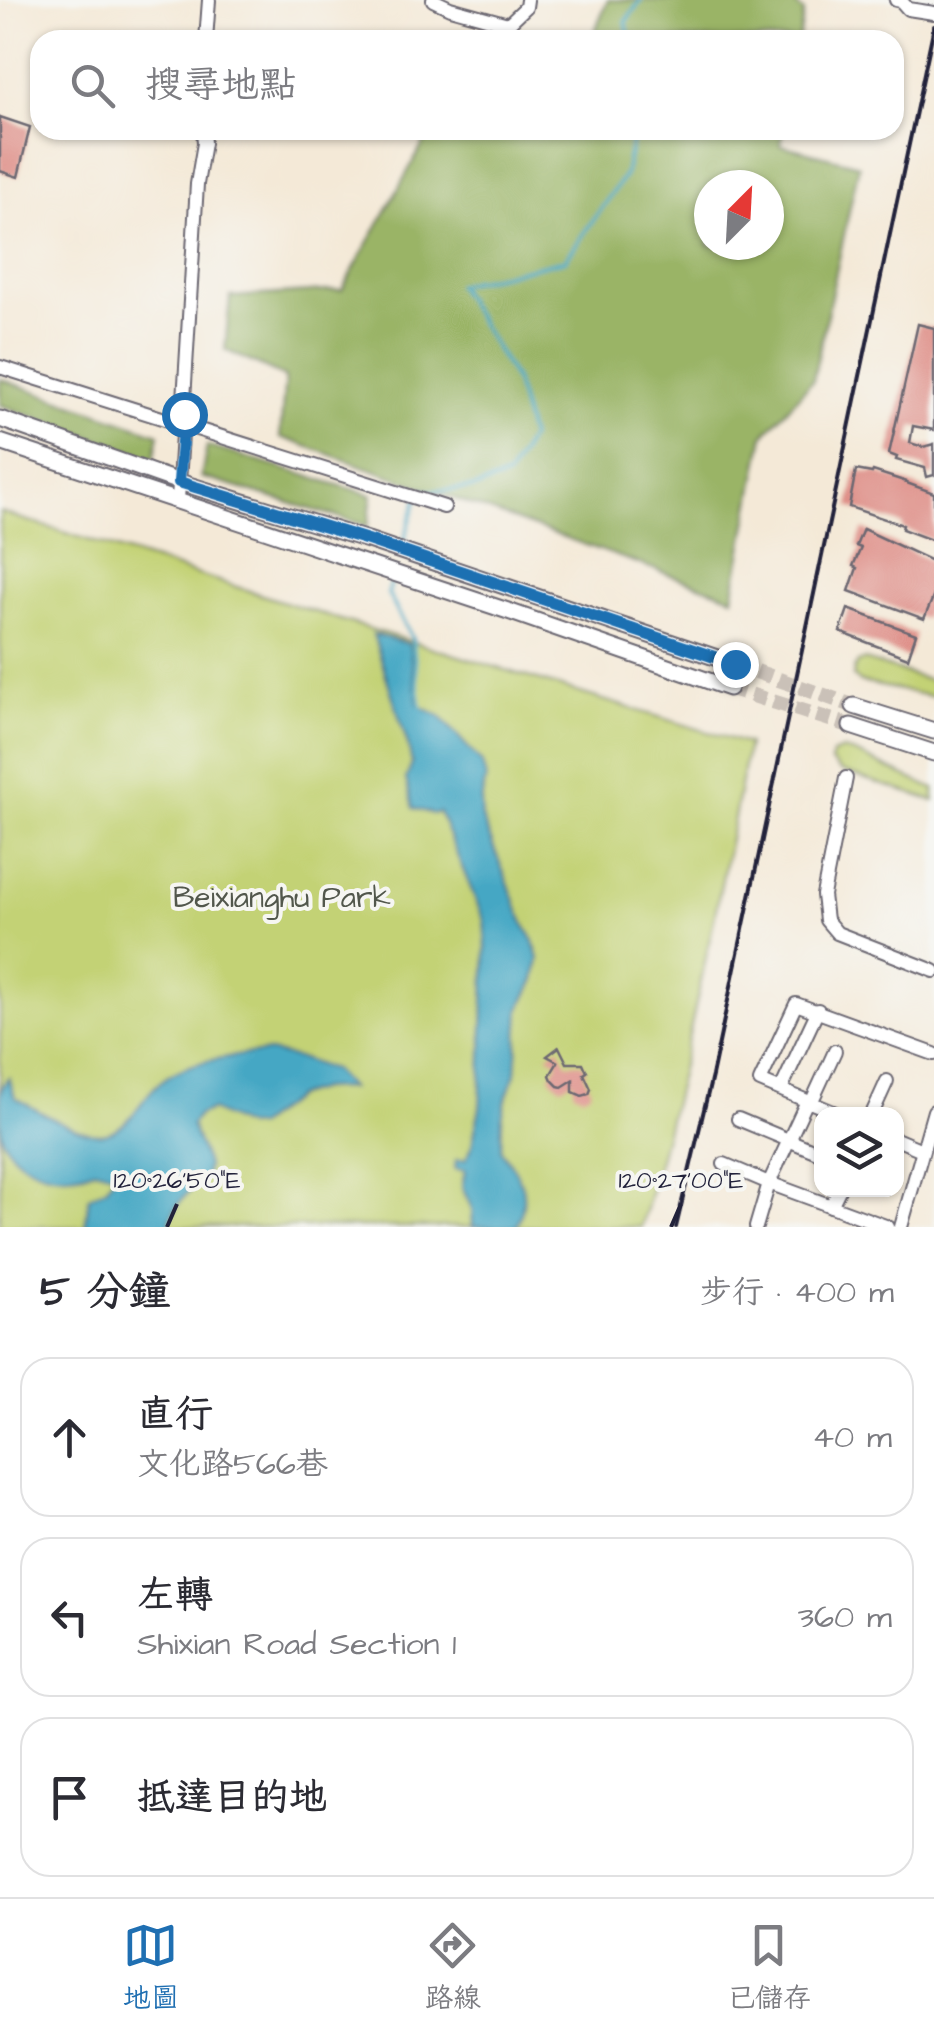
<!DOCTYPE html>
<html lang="zh-TW">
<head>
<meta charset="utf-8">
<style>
  body { margin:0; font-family:"Architects Daughter","LXGW WenKai TC",sans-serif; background:#f2f2f3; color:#2b2b33 }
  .controls { position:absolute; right:30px; bottom:30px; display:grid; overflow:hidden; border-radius:20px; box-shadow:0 2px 8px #0004 }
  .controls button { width:90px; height:90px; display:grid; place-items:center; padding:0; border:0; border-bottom:2px solid #e1e1e2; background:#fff; color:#2b2b33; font:50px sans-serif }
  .compass { position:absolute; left:694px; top:170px; width:90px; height:90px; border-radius:50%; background:#fff; box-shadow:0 2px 8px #0004; rotate:24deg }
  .stop { position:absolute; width:30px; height:30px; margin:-22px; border:8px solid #1f6fb2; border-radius:50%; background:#fff }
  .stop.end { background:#1f6fb2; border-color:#fff; box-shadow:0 2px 10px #0008 }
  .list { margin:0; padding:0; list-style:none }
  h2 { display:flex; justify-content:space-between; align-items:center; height:130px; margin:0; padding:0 40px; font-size:42px }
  h2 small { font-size:32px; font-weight:400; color:#7c7c81 }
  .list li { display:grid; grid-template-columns:65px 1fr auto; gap:30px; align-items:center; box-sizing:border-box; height:160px; margin:0 20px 20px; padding:0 20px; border:2px solid #e1e1e2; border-radius:30px }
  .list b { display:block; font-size:38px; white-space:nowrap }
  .list p { margin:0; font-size:32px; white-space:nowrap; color:#7c7c81 }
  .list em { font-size:32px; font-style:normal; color:#7c7c81 }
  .icon { flex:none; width:55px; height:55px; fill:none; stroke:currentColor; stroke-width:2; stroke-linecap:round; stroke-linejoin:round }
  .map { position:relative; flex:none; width:934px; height:1227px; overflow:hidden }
  .search { position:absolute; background:#fff; box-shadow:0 2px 8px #0004; left:30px; right:30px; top:30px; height:110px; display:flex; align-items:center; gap:25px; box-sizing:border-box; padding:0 35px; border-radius:30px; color:#7c7c81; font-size:38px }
  .sheet { height:670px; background:#fff }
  nav { display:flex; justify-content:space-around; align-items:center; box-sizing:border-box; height:140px; border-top:2px solid #e1e1e2; background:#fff; font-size:28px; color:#7c7c81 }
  nav a { display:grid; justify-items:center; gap:5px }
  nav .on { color:#1f6fb2 }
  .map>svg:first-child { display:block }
  .green { fill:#c3d274; stroke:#727a58; stroke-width:2.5 }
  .forest { fill:#9ab466; stroke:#5e6b50; stroke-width:2.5; fill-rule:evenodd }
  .water { fill:#44a7c4; stroke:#336480; stroke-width:2.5 }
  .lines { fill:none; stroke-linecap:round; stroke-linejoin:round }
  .stream { stroke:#44a7c4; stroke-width:4 }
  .building { fill:#de8c85 }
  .tertiary-tunnel { stroke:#cac1b8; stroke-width:15; stroke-dasharray:15 8; stroke-linecap:butt }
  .minor-casing { stroke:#6c6872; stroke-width:16 }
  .tertiary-casing { stroke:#6c6872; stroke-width:19 }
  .minor { stroke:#fff; stroke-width:12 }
  .tertiary { stroke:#fff; stroke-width:15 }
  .rail { stroke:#22223b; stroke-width:4 }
  .route { stroke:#1f6fb2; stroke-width:12 }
  .ticks { fill:none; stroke:#22223b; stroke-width:4 }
  .labels { text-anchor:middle; stroke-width:8; stroke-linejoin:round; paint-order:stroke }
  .park-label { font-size:30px; fill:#52574c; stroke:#f6f6f2 }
  .ticks-label { font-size:25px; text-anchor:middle; fill:#22223b; stroke:#f6f6f2; stroke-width:8; stroke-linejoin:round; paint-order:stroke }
</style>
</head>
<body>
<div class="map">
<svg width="934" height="1227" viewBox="0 0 934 1227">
  <rect width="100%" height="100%" fill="#f6f6f2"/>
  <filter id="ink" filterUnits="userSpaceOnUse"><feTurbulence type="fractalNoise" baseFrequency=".01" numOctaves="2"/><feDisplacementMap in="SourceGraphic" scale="20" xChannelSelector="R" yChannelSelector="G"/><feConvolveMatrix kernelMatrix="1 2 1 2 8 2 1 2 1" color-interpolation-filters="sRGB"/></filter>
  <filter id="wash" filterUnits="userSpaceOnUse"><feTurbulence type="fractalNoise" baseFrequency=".0048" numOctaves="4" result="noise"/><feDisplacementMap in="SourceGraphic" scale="40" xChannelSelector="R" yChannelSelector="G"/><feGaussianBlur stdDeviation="2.25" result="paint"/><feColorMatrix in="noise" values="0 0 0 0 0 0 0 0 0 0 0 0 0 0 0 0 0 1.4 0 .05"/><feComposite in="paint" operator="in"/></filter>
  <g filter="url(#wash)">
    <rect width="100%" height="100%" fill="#f4e9d7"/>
    <g class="green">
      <path d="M0 512 341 620 748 744C718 906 685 1068 641 1227H0Z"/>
      <path d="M865 660 934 682V697L860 682 853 677 854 669 858 662Z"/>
      <path d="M843 750 855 753 934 789V801L840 771 831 762 832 754Z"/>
    </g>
    <g class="forest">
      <path d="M608 0H791L804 12 799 40H591Z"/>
      <path d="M431 130H783L781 145 859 165 813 380 764 435 733 597 280 437 285 377 225 350 230 297 342 290ZM769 185V245H709V185Z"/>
      <path d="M0 379 159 434 154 459 0 405Z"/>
      <path d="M207 446 372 495 368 526 201 477Z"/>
    </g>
    <g class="water">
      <path d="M373 634 409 644 418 705 440 716 482 763 486 778 481 802 482 818 525 926 534 941 539 959 535 980 520 1009 516 1073 507 1095 502 1118 501 1150C522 1177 531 1195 516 1227H473L472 1209 462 1187 465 1170 455 1169 456 1160H465L471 1149 480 1107 486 948 484 920 439 812 433 814 413 808 406 779 412 764 408 745Z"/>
      <path d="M269 1052 302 1059 333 1070 350 1088 321 1089 297 1096 257 1126 246 1127 211 1110 198 1115 191 1125 207 1165 205 1177C187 1195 175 1201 168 1227H85L89 1197 107 1187 115 1174 94 1169C63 1183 18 1172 3 1139 0 1130 0 1117 0 1107 0 1094 0 1087 9 1078L15 1097C36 1110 76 1134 100 1134 110 1134 121 1127 128 1120 140 1107 148 1090 164 1079 190 1060 237 1055 269 1052Z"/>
    </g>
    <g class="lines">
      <g class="stream">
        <path d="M630 40 626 21 641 0"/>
        <path d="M403 544 419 492 475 488 508 476 530 438 515 380 457 285 565 260 625 175 634 130"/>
        <path d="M393 577 388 594 412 638 421 710"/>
      </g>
    </g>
    <g id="blocks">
      <g class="building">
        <path d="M0 117 30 127 18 177 0 171Z"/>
        <path d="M918 324 934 328V430L913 426 910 443 923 447 934 444V475L927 477 925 468 896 460 897 457 889 454Z"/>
        <path d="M856 470 872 473 873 471 907 482H904L934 493V541L902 529 903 525 849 507Z"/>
        <path d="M863 529 934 562V595L924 619 849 591 857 568 853 566 861 548 856 546Z"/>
        <path d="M848 609 916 634 908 658 840 632Z"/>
        <path d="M559 1047 567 1063H583L587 1072 584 1074 591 1089 589 1094 582 1096 573 1092V1080L562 1087 558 1086 552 1080 550 1075 558 1062 547 1056Z"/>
      </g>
    </g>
  </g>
  <g filter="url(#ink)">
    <use href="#blocks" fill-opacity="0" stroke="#6c6872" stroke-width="2.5"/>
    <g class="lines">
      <g class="tertiary-tunnel">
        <path d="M735 664 854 706"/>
        <path d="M729 688 851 726"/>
      </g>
      <defs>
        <g id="minor">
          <path d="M433 0 450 8 508 24 526 7 527 0"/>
          <path d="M896 0 901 1 908 9 934 13"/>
          <path d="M206 40 209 0"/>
          <path d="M0 367 444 507"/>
          <path d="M178 500 197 184 204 143 203 130"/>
          <path d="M846 778 823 895 826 920 837 933 934 971"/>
          <path d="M781 1089 818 1010"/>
          <path d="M811 1103 835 1051"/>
          <path d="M838 1114 760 1081 796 1004 934 1054"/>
          <path d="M872 1114 887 1081"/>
          <path d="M738 1119 822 1154"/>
          <path d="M896 1139 922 1150"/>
          <path d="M724 1164 769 1183 807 1101"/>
          <path d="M831 1206 839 1190"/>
          <path d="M756 1227 769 1183 888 1227"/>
          <path d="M901 1227 934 1111"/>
        </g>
        <g id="tertiary">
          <path d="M0 419 179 482 368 540 735 664"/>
          <path d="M0 442 508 611 729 688"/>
          <path d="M854 706 934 731"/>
          <path d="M851 726 934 753"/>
        </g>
      </defs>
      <use href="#minor" class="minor-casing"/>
      <use href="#tertiary" class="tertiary-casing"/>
      <use href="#minor" class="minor"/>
      <use href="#tertiary" class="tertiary"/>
      <path class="rail" d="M676 1227 712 1076 934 26"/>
    </g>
  </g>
  <g class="lines" filter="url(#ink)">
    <path class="route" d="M184 414 179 482 368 540 735 664"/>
  </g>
  <path class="ticks" d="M167 1227 177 1204M671 1227 681 1204"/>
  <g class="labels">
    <g class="park-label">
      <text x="282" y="907">Beixianghu Park</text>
    </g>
  </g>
  <g class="ticks-label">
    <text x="177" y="1188">120°26'50"E</text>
    <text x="681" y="1188">120°27'00"E</text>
  </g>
</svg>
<div class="controls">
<button><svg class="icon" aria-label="layers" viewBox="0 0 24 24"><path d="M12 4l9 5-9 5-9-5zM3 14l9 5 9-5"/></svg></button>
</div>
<svg class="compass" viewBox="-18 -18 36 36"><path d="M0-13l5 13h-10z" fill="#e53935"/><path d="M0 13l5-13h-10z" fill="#7c7c81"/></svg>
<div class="stop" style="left:184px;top:414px"></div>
<div class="stop end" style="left:735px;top:664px"></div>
<div class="search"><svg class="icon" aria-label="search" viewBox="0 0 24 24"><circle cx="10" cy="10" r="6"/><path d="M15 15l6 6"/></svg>搜尋地點</div>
</div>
<section class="sheet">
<h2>5 分鐘<small>步行 · 400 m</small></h2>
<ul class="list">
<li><svg class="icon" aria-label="ahead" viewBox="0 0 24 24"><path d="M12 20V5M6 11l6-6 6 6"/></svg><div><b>直行</b><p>文化路566巷</p></div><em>40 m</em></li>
<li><svg class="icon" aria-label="left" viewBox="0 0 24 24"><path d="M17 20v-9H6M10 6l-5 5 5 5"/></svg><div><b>左轉</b><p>Shixian Road Section 1</p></div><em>360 m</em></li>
<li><svg class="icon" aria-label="arrive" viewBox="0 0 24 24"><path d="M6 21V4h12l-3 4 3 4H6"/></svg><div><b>抵達目的地</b></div></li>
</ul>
</section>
<nav>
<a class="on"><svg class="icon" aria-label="map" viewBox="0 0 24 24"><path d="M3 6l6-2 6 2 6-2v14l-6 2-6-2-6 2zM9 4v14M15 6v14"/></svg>地圖</a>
<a><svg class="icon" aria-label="directions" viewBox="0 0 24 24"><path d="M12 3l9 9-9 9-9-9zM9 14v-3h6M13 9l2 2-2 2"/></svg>路線</a>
<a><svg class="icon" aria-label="saved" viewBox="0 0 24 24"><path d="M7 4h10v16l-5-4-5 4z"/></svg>已儲存</a>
</nav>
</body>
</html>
